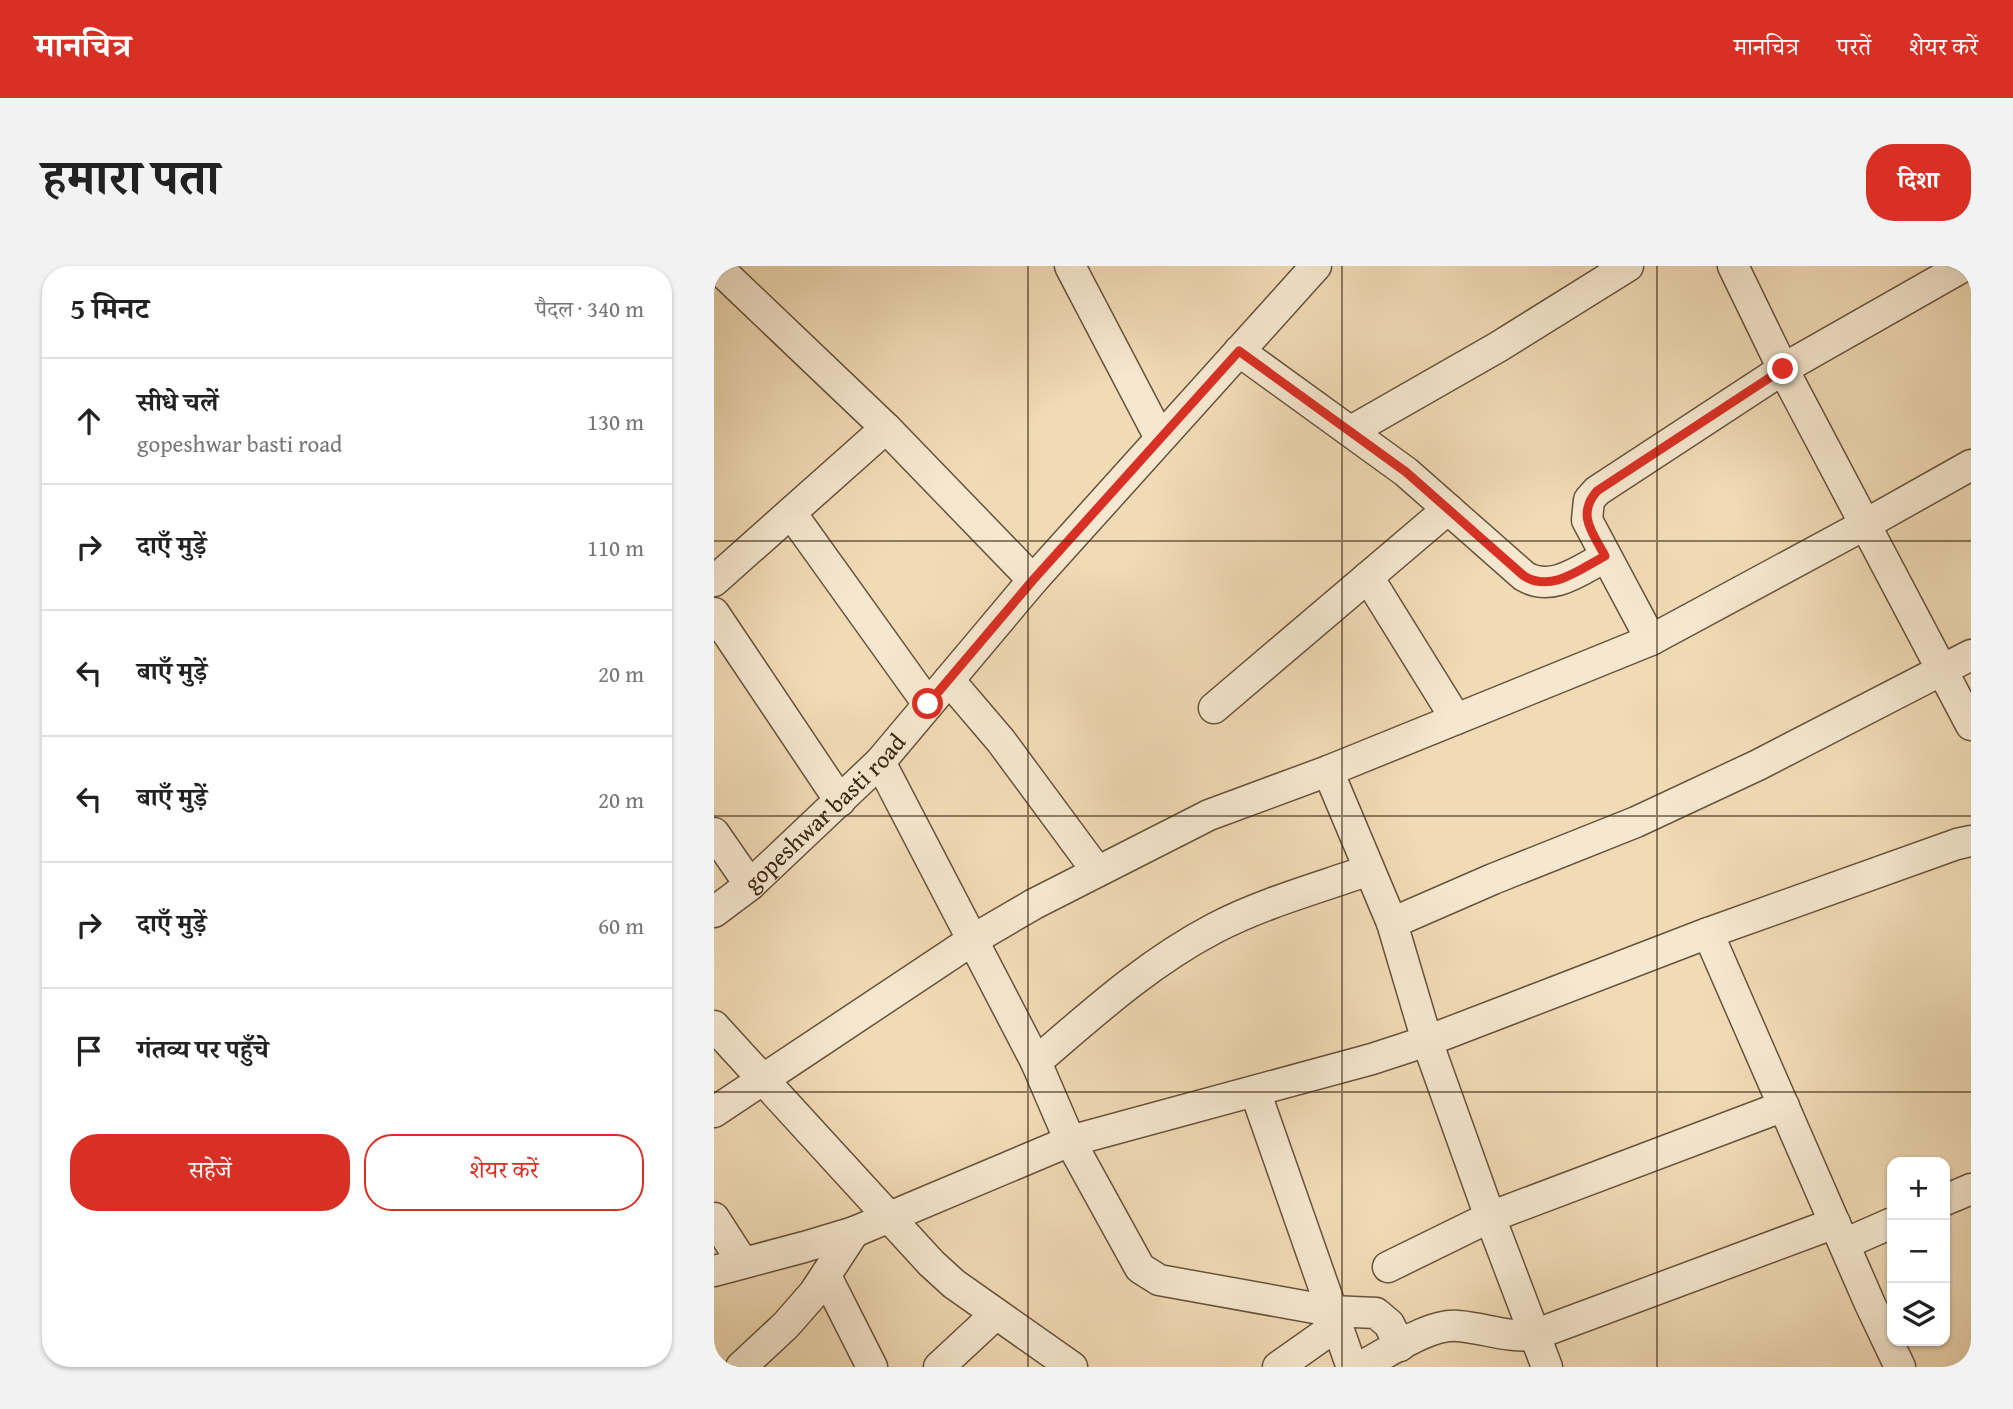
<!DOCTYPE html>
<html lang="hi">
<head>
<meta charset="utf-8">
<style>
  body { margin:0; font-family:"Gentium Book Plus","Noto Serif Devanagari",serif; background:#f2f2f2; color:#222 }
  .controls { position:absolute; right:21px; bottom:21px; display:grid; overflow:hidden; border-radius:14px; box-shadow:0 2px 5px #0004 }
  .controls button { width:63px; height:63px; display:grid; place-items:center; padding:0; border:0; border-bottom:2px solid #e0e0e0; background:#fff; color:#222; font:35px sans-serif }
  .stop { position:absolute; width:21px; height:21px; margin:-16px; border:5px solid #d93025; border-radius:50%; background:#fff }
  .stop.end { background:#d93025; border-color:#fff; box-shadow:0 2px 7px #0008 }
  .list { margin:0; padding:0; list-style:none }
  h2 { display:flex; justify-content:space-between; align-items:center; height:91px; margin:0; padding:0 28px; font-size:30px }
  h2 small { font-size:23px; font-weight:400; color:#767676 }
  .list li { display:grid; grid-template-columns:46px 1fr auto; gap:21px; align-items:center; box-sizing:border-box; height:126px; padding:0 28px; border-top:2px solid #e0e0e0 }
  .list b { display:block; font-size:26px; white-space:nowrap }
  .list p { margin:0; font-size:23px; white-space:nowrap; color:#767676 }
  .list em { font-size:23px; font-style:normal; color:#767676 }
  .actions { display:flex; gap:14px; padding:21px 28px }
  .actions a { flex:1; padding:16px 0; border:2px solid #d93025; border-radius:28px; text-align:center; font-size:24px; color:#d93025 }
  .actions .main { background:#d93025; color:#fff }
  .icon { flex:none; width:38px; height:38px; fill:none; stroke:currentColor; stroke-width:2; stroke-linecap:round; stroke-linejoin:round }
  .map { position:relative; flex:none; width:1257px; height:1101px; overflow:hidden; border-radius:28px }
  header { display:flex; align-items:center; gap:42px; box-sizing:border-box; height:98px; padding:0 35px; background:#d93025; color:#fff }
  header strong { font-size:33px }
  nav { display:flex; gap:38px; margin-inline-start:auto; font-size:24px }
  .intro { display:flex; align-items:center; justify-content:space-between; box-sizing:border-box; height:168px; padding:0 42px }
  h1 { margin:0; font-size:49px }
  .button { padding:18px 32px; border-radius:28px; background:#d93025; color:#fff; font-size:24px; font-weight:700 }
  main { display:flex; gap:42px; padding:0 42px }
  aside { flex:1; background:#fff; border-radius:28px; box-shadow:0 2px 5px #0004 }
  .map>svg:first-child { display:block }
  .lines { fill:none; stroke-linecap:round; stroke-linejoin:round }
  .minor-casing { stroke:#67533c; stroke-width:33 }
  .minor { stroke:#f6e8d0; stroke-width:30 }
  .route { stroke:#d93025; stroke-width:9 }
  .grid { fill:none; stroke:#392613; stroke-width:2; stroke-opacity:0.55 }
  .labels { text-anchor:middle; stroke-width:6; stroke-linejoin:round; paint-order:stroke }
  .street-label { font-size:24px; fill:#392613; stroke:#f6e8d0 }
</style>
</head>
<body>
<header>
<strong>मानचित्र</strong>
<nav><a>मानचित्र</a><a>परतें</a><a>शेयर करें</a></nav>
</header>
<div class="intro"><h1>हमारा पता</h1><a class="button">दिशा</a></div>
<main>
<aside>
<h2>5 मिनट<small>पैदल · 340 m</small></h2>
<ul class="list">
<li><svg class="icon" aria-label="ahead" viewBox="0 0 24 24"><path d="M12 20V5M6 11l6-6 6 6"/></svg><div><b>सीधे चलें</b><p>gopeshwar basti road</p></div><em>130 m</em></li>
<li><svg class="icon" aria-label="right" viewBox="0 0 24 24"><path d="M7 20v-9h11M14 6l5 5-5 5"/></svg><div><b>दाएँ मुड़ें</b></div><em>110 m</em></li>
<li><svg class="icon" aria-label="left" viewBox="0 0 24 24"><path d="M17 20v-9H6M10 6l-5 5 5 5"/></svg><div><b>बाएँ मुड़ें</b></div><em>20 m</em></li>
<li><svg class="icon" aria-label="left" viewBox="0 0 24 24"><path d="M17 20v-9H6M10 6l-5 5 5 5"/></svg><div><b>बाएँ मुड़ें</b></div><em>20 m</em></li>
<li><svg class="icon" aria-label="right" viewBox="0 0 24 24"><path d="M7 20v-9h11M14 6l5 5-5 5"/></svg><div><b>दाएँ मुड़ें</b></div><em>60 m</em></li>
<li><svg class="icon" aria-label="arrive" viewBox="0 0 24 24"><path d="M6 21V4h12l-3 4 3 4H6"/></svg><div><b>गंतव्य पर पहुँचे</b></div></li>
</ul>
<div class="actions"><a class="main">सहेजें</a><a>शेयर करें</a></div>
</aside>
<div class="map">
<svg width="1257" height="1101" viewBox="0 0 1257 1101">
  <rect width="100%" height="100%" fill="#f1dbb6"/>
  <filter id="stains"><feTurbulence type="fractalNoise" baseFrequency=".00286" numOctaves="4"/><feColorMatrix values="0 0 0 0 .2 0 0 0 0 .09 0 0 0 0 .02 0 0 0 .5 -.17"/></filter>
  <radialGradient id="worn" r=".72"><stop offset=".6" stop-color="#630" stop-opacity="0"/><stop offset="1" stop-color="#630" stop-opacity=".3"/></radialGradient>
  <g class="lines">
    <defs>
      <g id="minor">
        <path d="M2 0 172 162 319 314"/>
        <path d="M356 0 446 172"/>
        <path d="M1019 0 1069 103 1257 459"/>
        <path d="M525 85 692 206 810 310C838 327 866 304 891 291"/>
        <path d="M637 165 784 81 914 0"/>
        <path d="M77 247 214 438"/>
        <path d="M654 311 742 453"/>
        <path d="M0 315 172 162"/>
        <path d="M0 347 126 535"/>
        <path d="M937 374 873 254 875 234 883 225 1069 103 1250 0"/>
        <path d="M235 414 287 475 383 605"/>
        <path d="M500 442 734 243"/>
        <path d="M166 496 322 796 356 875 426 1002 445 1014 617 1045 662 1047 675 1058 686 1080"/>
        <path d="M614 505 678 657 713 775 776 951 833 1101"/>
        <path d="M0 567 36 619"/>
        <path id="s1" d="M0 646 36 619 166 496 319 314 602 0"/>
        <path d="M678 657 779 613 922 556 1044 499 1257 389"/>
        <path d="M994 667 1156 1038 1186 1101"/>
        <path d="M0 760 217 997 240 1018 358 1101"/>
        <path d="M322 796C379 747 434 697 501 662 549 637 604 622 655 604"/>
        <path d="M541 825 636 1096 643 1100 650 1099C675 1086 716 1057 744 1060 770 1062 794 1072 820 1069L1121 957"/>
        <path d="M0 846 260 673 320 638 495 549 614 505 937 374 1152 258 1257 199"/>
        <path d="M1231 934 1257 923"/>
        <path d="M0 952 29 997"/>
        <path d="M1130 978 1178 957"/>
        <path d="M674 1001 776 951 1070 840"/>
        <path d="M0 1005 90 981 140 966 356 875 658 793 713 775 994 667 1243 578 1257 575"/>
        <path d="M112 1010 158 1101"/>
        <path d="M27 1101 72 1059 100 1027 140 966"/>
        <path d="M225 1101 282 1048"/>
        <path d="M564 1101 622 1060"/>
      </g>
    </defs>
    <use href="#minor" class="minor-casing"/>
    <use href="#minor" class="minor"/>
  </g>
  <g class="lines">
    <path class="route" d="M214 438 319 314 525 85 692 206 810 310C838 327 866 303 891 290 879 267 862 249 883 225L1069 103"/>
  </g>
  <path class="grid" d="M314 0V1101M628 0V1101M943 0V1101M0 275H1257M0 550H1257M0 826H1257"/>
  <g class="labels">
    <g class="street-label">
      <text dy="8" stroke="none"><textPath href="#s1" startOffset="149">gopeshwar basti road</textPath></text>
    </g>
  </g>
  <rect width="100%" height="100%" filter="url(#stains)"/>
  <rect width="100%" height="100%" fill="url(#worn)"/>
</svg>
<div class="controls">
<button>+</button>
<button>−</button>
<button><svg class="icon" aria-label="layers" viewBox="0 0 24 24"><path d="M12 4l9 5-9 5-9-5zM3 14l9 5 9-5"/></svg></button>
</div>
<div class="stop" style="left:214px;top:438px"></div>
<div class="stop end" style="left:1069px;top:103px"></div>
</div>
</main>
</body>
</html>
